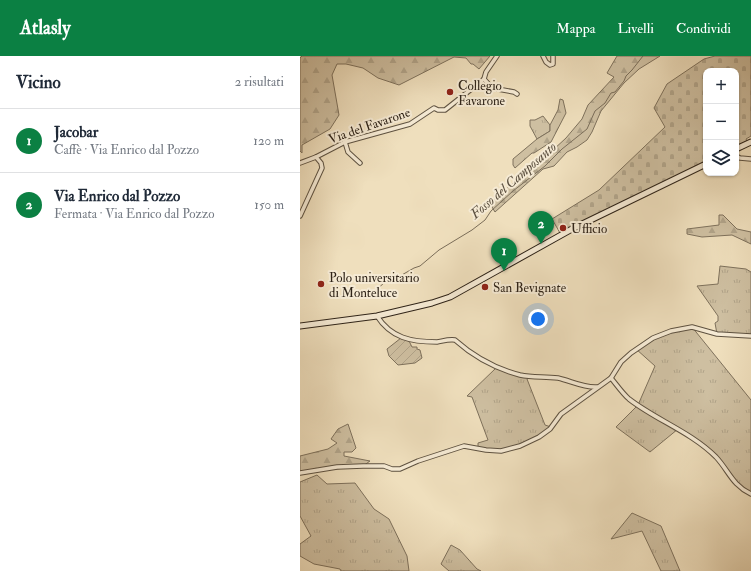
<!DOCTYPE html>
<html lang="it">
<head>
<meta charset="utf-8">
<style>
  body { margin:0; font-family:"IM FELL Double Pica",serif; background:#f6f6f7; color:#1f2937 }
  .controls { position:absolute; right:12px; top:12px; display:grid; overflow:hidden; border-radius:8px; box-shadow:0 1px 3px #0004 }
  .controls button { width:36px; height:36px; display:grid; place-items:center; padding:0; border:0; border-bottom:1px solid #e0e1e3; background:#fff; color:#1f2937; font:20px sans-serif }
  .you { position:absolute; left:238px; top:263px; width:14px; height:14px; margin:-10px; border:3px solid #fff; border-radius:50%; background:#1a73e8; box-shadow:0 0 0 6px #1a73e833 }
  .badge { display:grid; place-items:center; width:26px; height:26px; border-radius:50%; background:#0b8043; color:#fff; font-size:13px; font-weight:700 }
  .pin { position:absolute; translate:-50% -33px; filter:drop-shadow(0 1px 2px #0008) }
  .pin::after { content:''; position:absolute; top:21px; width:14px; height:12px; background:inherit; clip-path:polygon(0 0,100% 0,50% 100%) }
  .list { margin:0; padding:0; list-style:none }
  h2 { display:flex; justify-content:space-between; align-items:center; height:52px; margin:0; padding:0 16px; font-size:17px }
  h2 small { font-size:13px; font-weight:400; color:#747a83 }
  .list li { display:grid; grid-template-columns:26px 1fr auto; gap:12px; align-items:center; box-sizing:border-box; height:64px; padding:0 16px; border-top:1px solid #e0e1e3 }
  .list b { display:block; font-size:15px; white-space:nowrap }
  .list p { margin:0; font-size:13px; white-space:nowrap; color:#747a83 }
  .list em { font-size:13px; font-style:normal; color:#747a83 }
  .icon { flex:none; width:22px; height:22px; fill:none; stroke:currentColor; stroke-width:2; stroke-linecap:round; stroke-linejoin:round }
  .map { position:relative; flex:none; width:451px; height:515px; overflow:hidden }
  header { display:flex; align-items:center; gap:24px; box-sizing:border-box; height:56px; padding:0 20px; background:#0b8043; color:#fff }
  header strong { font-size:19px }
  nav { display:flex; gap:22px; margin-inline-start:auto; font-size:14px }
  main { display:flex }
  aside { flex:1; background:#fff }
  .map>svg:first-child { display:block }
  .grass { fill:url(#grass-tufts); stroke:#7e715c }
  .forest { fill:url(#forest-firs); stroke:#7e715c }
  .cemetery { fill:url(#cemetery-stones); stroke:#7e715c }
  .garden { fill:url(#garden-furrows); stroke:#7e715c }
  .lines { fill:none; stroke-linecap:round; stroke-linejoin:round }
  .stream { stroke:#7a6d59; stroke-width:1 }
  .street-casing { stroke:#5e5241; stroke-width:5.5 }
  .secondary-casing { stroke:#2e2318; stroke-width:7 }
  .street { stroke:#f5ead4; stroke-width:3.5 }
  .secondary { stroke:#f5ead4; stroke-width:5 }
  .poi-dot { fill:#8f2418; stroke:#f5ead4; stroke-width:1.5 }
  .labels { text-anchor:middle; stroke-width:4; stroke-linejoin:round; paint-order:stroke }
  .poi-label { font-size:13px; fill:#2e2318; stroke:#f5ead4; text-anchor:start }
  .street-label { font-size:13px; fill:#2e2318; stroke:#f5ead4 }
  .water-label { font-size:14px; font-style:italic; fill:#5a4e3e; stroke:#f5ead4 }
</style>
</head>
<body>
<header>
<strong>Atlasly</strong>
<nav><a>Mappa</a><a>Livelli</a><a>Condividi</a></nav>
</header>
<main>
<aside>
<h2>Vicino<small>2 risultati</small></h2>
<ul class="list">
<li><span class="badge">1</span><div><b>Jacobar</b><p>Caffè · Via Enrico dal Pozzo</p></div><em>120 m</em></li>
<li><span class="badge">2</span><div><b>Via Enrico dal Pozzo</b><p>Fermata · Via Enrico dal Pozzo</p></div><em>150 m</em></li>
</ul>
</aside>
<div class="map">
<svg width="451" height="515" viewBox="0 0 451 515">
  <defs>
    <pattern id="grass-tufts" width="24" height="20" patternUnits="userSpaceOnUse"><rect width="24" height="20" fill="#cebfa1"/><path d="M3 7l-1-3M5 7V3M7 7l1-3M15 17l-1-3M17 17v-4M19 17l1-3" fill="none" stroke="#b1a48a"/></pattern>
    <pattern id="forest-firs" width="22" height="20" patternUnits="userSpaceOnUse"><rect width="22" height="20" fill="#cebfa1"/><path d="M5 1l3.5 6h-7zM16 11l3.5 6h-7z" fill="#b1a48a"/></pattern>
    <pattern id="cemetery-stones" width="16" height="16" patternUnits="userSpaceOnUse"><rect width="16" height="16" fill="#cebfa1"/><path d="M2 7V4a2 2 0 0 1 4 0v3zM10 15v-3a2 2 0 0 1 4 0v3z" fill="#b1a48a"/></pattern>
    <pattern id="garden-furrows" width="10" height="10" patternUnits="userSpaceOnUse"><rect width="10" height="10" fill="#cebfa1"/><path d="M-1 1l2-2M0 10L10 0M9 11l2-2" fill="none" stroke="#b1a48a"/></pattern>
  </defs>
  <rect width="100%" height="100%" fill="#efdfbd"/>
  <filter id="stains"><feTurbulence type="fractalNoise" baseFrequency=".005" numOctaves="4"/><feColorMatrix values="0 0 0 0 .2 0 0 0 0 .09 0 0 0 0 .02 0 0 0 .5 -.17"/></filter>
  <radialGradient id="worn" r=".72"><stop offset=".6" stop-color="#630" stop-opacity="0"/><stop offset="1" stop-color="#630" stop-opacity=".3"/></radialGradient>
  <g class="grass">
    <path d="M243 60 250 69V75L237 83 230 70V64H235Z"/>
    <path d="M420 210 446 213 451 216V280L417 278 415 267 418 265V260L397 230 418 228Z"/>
    <path d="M392 271 451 344V438L441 433 416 401 378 373 350 396 316 371 338 349 355 310 336 293 353 282Z"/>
    <path d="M196 312 231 320 227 323 245 369 251 371C237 382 219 393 200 395 193 395 185 393 178 393V387L188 384 172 341 167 340Z"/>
    <path d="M17 419 27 428 55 427 74 453 89 463 107 500 109 515H41L40 513 14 508 0 500V488L11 480 0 460V426Z"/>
    <path d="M332 457 361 470 380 515H361L342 475 311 483Z"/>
    <path d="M151 489 160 494 177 513 181 515H149L141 508Z"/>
  </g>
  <g class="forest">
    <path d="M2 0H190L179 13 173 8H171L166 2 154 1 99 29 78 22 63 12 46 8H37L32 19 39 59 30 73 2 89V97L0 95V2Z"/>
    <path d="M317 0H360L339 13 324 27 301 55 292 76 287 84 277 91 267 96 254 110 243 113 195 156 192 151 195 142 240 106 266 82 282 63 288 49 314 21 307 17Z"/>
    <path d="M260 43 263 44 266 57 251 86 234 97H232L215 112 213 109V103L237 83 250 75V69L258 54Z"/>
    <path d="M419 159H423L437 173 451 176V188L432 179 402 181 387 178V173L419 169Z"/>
    <path d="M48 368 56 392 52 396H44V400L70 405 63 410 0 417V400L28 393 37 387 31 383 38 373Z"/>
  </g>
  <path class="cemetery" d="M415 0H451V80L446 83 447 85 436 90V15H406V105L260 177 252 163 299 134 365 71 354 52 367 28 404 3Z"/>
  <path class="garden" d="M101 282 109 283V285L112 291H117V293L120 294 122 302 115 307 98 309 89 300 87 293Z"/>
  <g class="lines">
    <path class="stream" d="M71 239 86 225 93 224 114 212 120 210 139 194 172 174 185 164 191 155 213 135 245 110 262 93 287 73 295 55 305 47 311 37 315 36 324 25 326 20 332 14 343 0"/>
    <defs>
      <g id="street">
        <path d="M243 0 246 6 250 9 253 8V0"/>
        <path d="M184 23 192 32 214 36 217 38"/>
        <path d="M45 86 48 96 60 107"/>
        <path d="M436 100 440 102 451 103"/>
        <path d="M0 107 16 101 45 86 110 68 134 52 138 54H145L184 23 186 16 197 0"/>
        <path d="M0 160 22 112 21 107 16 101"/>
        <path d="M77 260C91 282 111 286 137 286 143 285 149 283 155 284 173 300 197 313 220 319 233 322 245 320 258 322 271 325 284 332 297 331"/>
        <path d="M311 322 321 306 331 297 353 282 371 275 392 271 417 278 451 280"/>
        <path d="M0 417 37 411 63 410H84L92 413H100L118 405 164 390 186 394 201 395 220 390 239 381 250 373 261 358 311 322C316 328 323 338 329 343 356 364 391 376 416 401 429 415 432 429 451 438"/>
      </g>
      <g id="secondary">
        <path d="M436 93 451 86"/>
        <path d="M0 270 77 260 132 247 150 241 272 173 406 108"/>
      </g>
    </defs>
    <use href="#street" class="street-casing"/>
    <use href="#secondary" class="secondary-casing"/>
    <use href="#street" class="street"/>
    <use href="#secondary" class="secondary"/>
  </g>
  <g class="poi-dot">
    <circle cx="150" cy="36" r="4"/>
    <circle cx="263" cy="172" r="4"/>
    <circle cx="21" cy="228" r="4"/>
    <circle cx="185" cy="231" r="4"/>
  </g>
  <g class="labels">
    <g class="poi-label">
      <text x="158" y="34">Collegio<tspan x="158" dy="15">Favarone</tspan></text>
      <text x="271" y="177">Ufficio</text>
      <text x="29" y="226">Polo universitario<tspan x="29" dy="15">di Monteluce</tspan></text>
      <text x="193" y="236">San Bevignate</text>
    </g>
    <g class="street-label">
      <text transform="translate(69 69) rotate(-19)" y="5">Via del Favarone</text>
    </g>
    <g class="water-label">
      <text transform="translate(213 124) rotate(-41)" y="5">Fosso del Camposanto</text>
    </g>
  </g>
  <rect width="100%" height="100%" filter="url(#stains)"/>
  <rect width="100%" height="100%" fill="url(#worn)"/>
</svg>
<div class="controls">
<button>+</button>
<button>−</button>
<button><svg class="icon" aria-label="layers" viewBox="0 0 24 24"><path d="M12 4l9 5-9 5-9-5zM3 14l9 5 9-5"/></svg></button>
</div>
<div class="you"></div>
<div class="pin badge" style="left:204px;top:215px">1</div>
<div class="pin badge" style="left:241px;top:188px">2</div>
</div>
</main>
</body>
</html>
